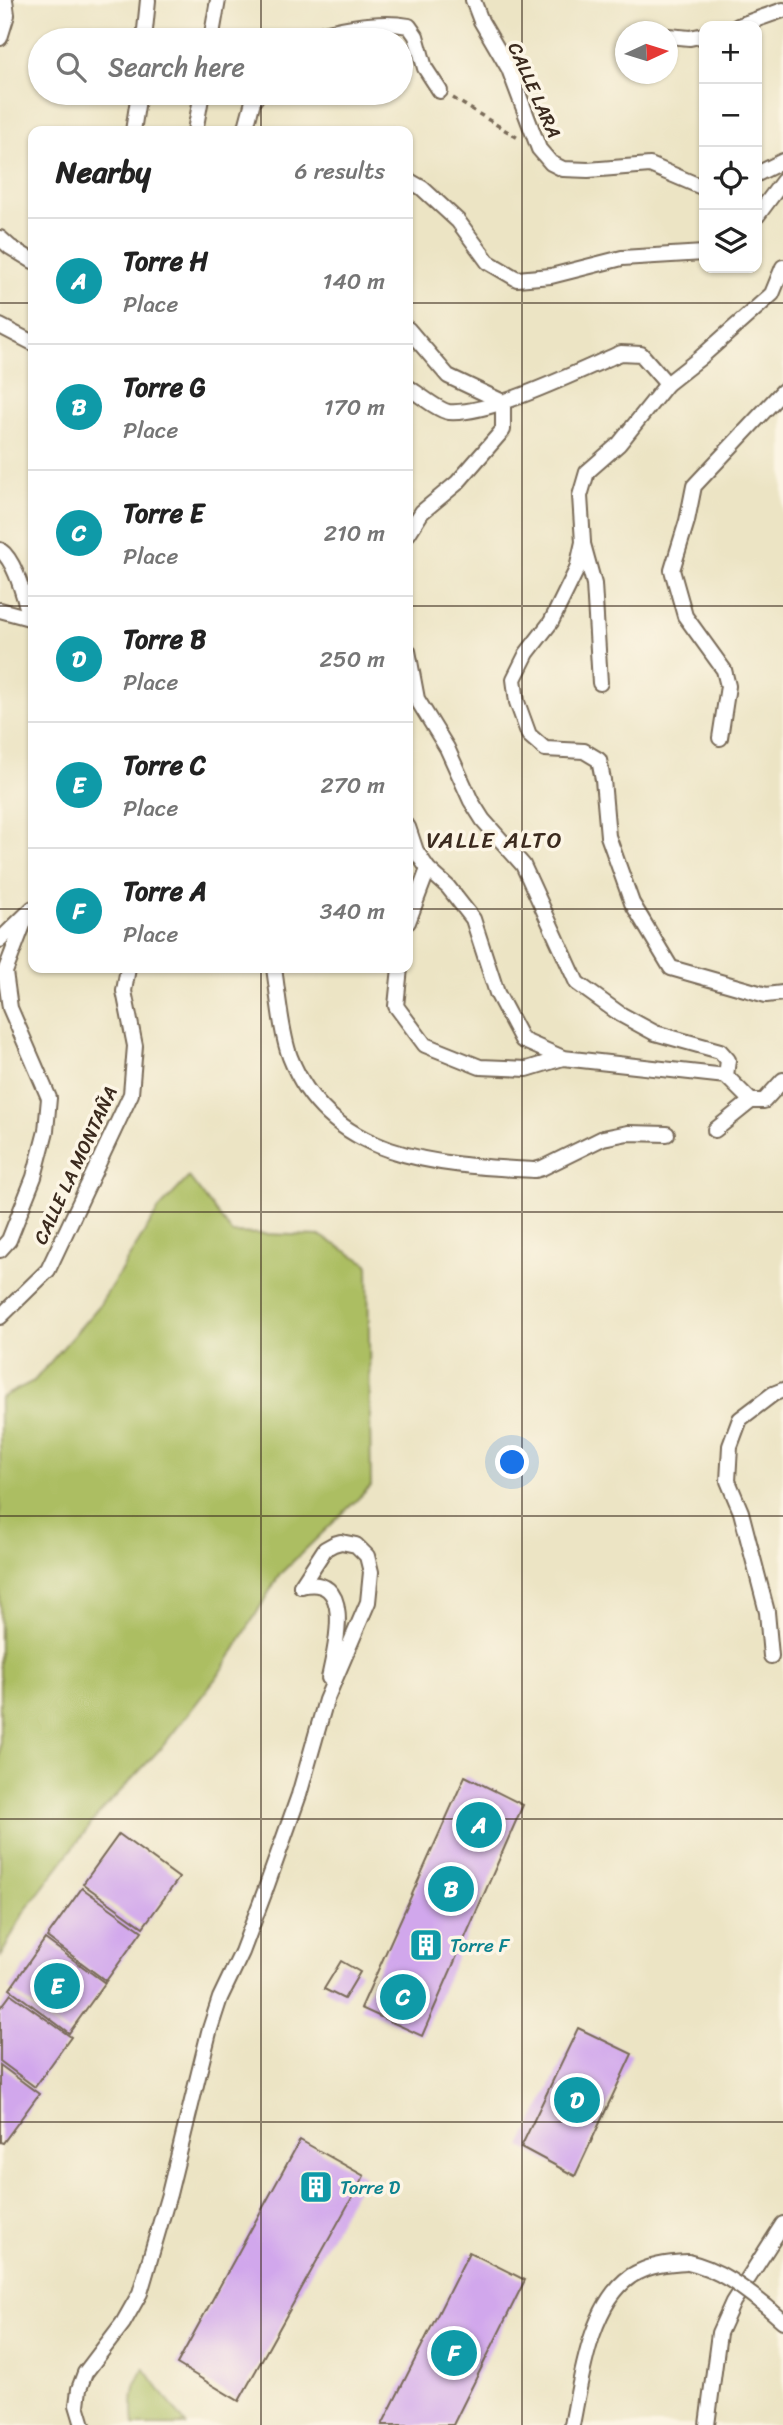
<!DOCTYPE html>
<html lang="en">
<head>
<meta charset="utf-8">
<style>
  body { margin:0; font-family:Sriracha,sans-serif; background:#f6f6f6; color:#222 }
  .controls { position:absolute; right:21px; top:21px; display:grid; overflow:hidden; border-radius:14px; box-shadow:0 2px 5px #0004 }
  .controls button { width:63px; height:63px; display:grid; place-items:center; padding:0; border:0; border-bottom:2px solid #e0e0e0; background:#fff; color:#222; font:35px sans-serif }
  .compass { position:absolute; left:615px; top:21px; width:63px; height:63px; border-radius:50%; background:#fff; box-shadow:0 2px 5px #0004; rotate:86deg }
  .you { position:absolute; left:513px; top:1463px; width:24px; height:24px; margin:-18px; border:5px solid #fff; border-radius:50%; background:#1a73e8; box-shadow:0 0 0 10px #1a73e833 }
  .badge { display:grid; place-items:center; width:46px; height:46px; border-radius:50%; background:#7c3aed; color:#fff; font-size:23px; font-weight:700 }
  .pin { position:absolute; translate:-50% -50%; border:4px solid #fff; box-shadow:0 2px 7px #0006 }
  .list { margin:0; padding:0; list-style:none }
  h2 { display:flex; justify-content:space-between; align-items:center; height:91px; margin:0; padding:0 28px; font-size:30px }
  h2 small { font-size:23px; font-weight:400; color:#767676 }
  .list li { display:grid; grid-template-columns:46px 1fr auto; gap:21px; align-items:center; box-sizing:border-box; height:126px; padding:0 28px; border-top:2px solid #e0e0e0 }
  .list b { display:block; font-size:26px; white-space:nowrap }
  .list p { margin:0; font-size:23px; white-space:nowrap; color:#767676 }
  .list em { font-size:23px; font-style:normal; color:#767676 }
  .icon { flex:none; width:38px; height:38px; fill:none; stroke:currentColor; stroke-width:2; stroke-linecap:round; stroke-linejoin:round }
  .map { position:relative; flex:none; width:783px; height:2425px; overflow:hidden }
  .search { position:absolute; background:#fff; box-shadow:0 2px 5px #0004; left:28px; top:28px; width:385px; height:77px; display:flex; align-items:center; gap:18px; box-sizing:border-box; padding:0 24px; border-radius:38px; color:#767676; font-size:26px }
  .panel { position:absolute; background:#fff; box-shadow:0 2px 5px #0004; left:28px; top:126px; width:385px; height:847px; border-radius:14px }
  .map>svg:first-child { display:block }
  .green { fill:#acbe62; stroke:#747440; stroke-width:2 }
  .building { fill:#d1a7ec }
  .lines { fill:none; stroke-linecap:round; stroke-linejoin:round }
  .street-casing { stroke:#796b58; stroke-width:18 }
  .path { stroke:#796b58; stroke-width:3.5; stroke-dasharray:5 5; stroke-linecap:butt }
  .street { stroke:#fff; stroke-width:14 }
  .street-bridge-casing { stroke:#796b58; stroke-width:18; stroke-linecap:butt }
  .street-bridge { stroke:#fff; stroke-width:14 }
  .grid { fill:none; stroke:#3b2a1e; stroke-width:2; stroke-opacity:0.55 }
  .labels { text-anchor:middle; stroke-width:7; stroke-linejoin:round; paint-order:stroke }
  .street-label { font-size:19px; fill:#3b2a1e; stroke:#fcf5e5 }
  .culture-label { font-size:19px; fill:#0d838f; stroke:#fcf5e5; text-anchor:start }
  .quarter-label { font-size:23px; letter-spacing:2px; fill:#3b2a1e; stroke:#fcf5e5 }
</style>
</head>
<body>
<div class="map">
<svg width="783" height="2425" viewBox="0 0 783 2425">
  <rect width="100%" height="100%" fill="#fcf5e5"/>
  <filter id="ink" filterUnits="userSpaceOnUse"><feTurbulence type="fractalNoise" baseFrequency=".0143" numOctaves="2"/><feDisplacementMap in="SourceGraphic" scale="14" xChannelSelector="R" yChannelSelector="G"/><feConvolveMatrix kernelMatrix="1 2 1 2 8 2 1 2 1" color-interpolation-filters="sRGB"/></filter>
  <filter id="wash" filterUnits="userSpaceOnUse"><feTurbulence type="fractalNoise" baseFrequency=".00686" numOctaves="4" result="noise"/><feDisplacementMap in="SourceGraphic" scale="28" xChannelSelector="R" yChannelSelector="G"/><feGaussianBlur stdDeviation="1.57" result="paint"/><feColorMatrix in="noise" values="0 0 0 0 0 0 0 0 0 0 0 0 0 0 0 0 0 1.4 0 .05"/><feComposite in="paint" operator="in"/></filter>
  <g filter="url(#wash)">
    <rect width="100%" height="100%" fill="#ece4c4"/>
    <g class="green">
      <path d="M189 1177 232 1233 321 1236 368 1264 371 1486 280 1574 223 1669 162 1747 99 1814 24 1912 0 1958V1398L34 1381 99 1306 159 1209Z"/>
      <path d="M144 2368 186 2425H134C132 2405 132 2384 144 2368Z"/>
    </g>
    <g id="blocks">
      <g class="building">
        <path d="M465 1776 523 1805 422 2036 361 2008Z"/>
        <path d="M119 1834 179 1878 143 1927 83 1884Z"/>
        <path d="M82 1888 142 1931 106 1981 47 1937Z"/>
        <path d="M45 1939 105 1983 69 2033 10 1989Z"/>
        <path d="M341 1961 360 1972 344 1999 324 1989Z"/>
        <path d="M11 1994 71 2037 35 2087 0 2061V2009Z"/>
        <path d="M578 2028 632 2054 575 2176 521 2147Z"/>
        <path d="M0 2065 39 2094 3 2143 0 2142Z"/>
        <path d="M300 2140 364 2176 239 2401 177 2364Z"/>
        <path d="M469 2252 525 2280 453 2425H382Z"/>
      </g>
    </g>
  </g>
  <g filter="url(#ink)">
    <use href="#blocks" fill-opacity="0" stroke="#796b58" stroke-width="2"/>
    <g class="lines">
      <defs>
        <g id="street">
          <path d="M473 0 481 21 509 69 539 149 551 163 563 169 588 170 650 165 704 188"/>
          <path d="M738 26 783 10"/>
          <path d="M668 36 690 38 704 35"/>
          <path d="M0 38 7 15 5 0"/>
          <path d="M144 40 148 0"/>
          <path d="M211 40 218 0"/>
          <path d="M301 40C332 29 377 20 409 26L416 36 425 68 440 91"/>
          <path d="M133 131 139 93"/>
          <path d="M195 131 202 93"/>
          <path d="M245 131 253 101 259 93"/>
          <path d="M757 174 783 161"/>
          <path d="M408 180 422 188 458 221 488 262 517 279 551 276 622 258 704 253"/>
          <path d="M757 216 783 181"/>
          <path d="M0 238 10 247 33 261"/>
          <path d="M783 267 772 294 700 358 667 384 619 444 587 472 580 496 583 542 577 569 551 622 527 653 514 679 517 702 529 735 545 749 584 751 599 760 603 780 608 836 632 903 671 968 766 995 783 993"/>
          <path d="M0 326 33 343"/>
          <path d="M408 329 448 376 503 402V430L457 483 422 512 408 534"/>
          <path d="M408 387C417 393 439 411 449 412 492 415 580 370 621 353L641 354 667 384"/>
          <path d="M583 544 594 584 600 683"/>
          <path d="M0 550C16 561 24 598 30 617"/>
          <path d="M0 610 33 619"/>
          <path d="M408 651 417 699 447 748 471 801 483 820 523 865 577 983 620 1014 655 1033 720 1051 728 1060 726 1076"/>
          <path d="M720 738 728 686 724 670 685 616 672 570 687 521 694 486 783 391"/>
          <path d="M408 827 416 851 428 869 448 887 473 919 497 993 522 1040 563 1058 726 1076 751 1101"/>
          <path d="M408 922 428 869"/>
          <path d="M0 940 33 908"/>
          <path d="M274 968C278 994 281 1033 290 1057 331 1161 440 1165 535 1170L542 1168 603 1138 628 1133 667 1134"/>
          <path d="M400 968 396 1006 425 1045 480 1067 527 1069 563 1058"/>
          <path d="M751 1101H764L783 1080"/>
          <path d="M715 1130 751 1101"/>
          <path d="M0 1250 9 1240 34 1177 46 1131 49 1098 10 1008 5 972 26 917"/>
          <path d="M0 1317 48 1270 131 1094 135 1046 124 991 128 968"/>
          <path d="M301 1586C356 1573 335 1650 329 1678"/>
          <path d="M771 1656 767 1612 741 1512 728 1481 730 1446 740 1419 773 1394 783 1390"/>
          <path d="M767 2307 783 2321"/>
          <path d="M83 2425 77 2405 79 2389 85 2373 123 2323 140 2293 169 2194 209 2032 220 1998 242 1952 265 1891 299 1795 326 1700 368 1602 371 1572 367 1556 356 1545 341 1542 334 1544 325 1549 301 1586"/>
          <path d="M572 2425C581 2380 590 2304 631 2276 648 2265 668 2263 688 2262"/>
          <path d="M707 2425 719 2333 733 2302 783 2224"/>
        </g>
      </defs>
      <use href="#street" class="street-casing"/>
      <path class="path" d="M453 98 518 138"/>
      <use href="#street" class="street"/>
      <defs>
        <path id="street-bridge" d="M688 2262C719 2269 742 2287 767 2307"/>
      </defs>
      <use href="#street-bridge" class="street-bridge-casing"/>
      <use href="#street-bridge" class="street-bridge"/>
    </g>
  </g>
  <path class="grid" d="M261 0V40M522 0V2425M261 93V131M0 303H33M408 303H783M0 606H33M408 606H783M0 909H33M408 909H783M261 968V2425M0 1212H783M0 1516H783M0 1819H783M0 2122H783"/>
  <defs>
    <symbol id="building-square" viewBox="-11 -11 22 22"><rect x="-9" y="-9" width="18" height="18" rx="4" fill="#0f9aa8" stroke="#fcf5e5"/><path d="M-4-6H4V6H1V3H-1V6H-4ZM-2.5-4.3h1.7v1.8h-1.7ZM.8-4.3h1.7v1.8H.8ZM-2.5-1h1.7V.8h-1.7ZM.8-1h1.7V.8H.8Z" fill="#fff"/></symbol>
  </defs>
  <g fill-rule="evenodd">
    <use href="#building-square" x="407" y="1926" width="38" height="38"/>
    <use href="#building-square" x="297" y="2168" width="38" height="38"/>
  </g>
  <g class="labels">
    <g class="street-label">
      <text transform="translate(535 90) rotate(66)" y="7">CALLE LARA</text>
      <text transform="translate(75 1165) rotate(-65)" y="7">CALLE LA MONTAÑA</text>
    </g>
    <g class="culture-label">
      <text x="450" y="1952">Torre F</text>
      <text x="340" y="2194">Torre D</text>
    </g>
    <g class="quarter-label">
      <text x="495" y="848">VALLE ALTO</text>
    </g>
  </g>
</svg>
<div class="controls">
<button>+</button>
<button>−</button>
<button><svg class="icon" aria-label="locate" viewBox="0 0 24 24"><circle cx="12" cy="12" r="6"/><path d="M12 2v4M12 18v4M2 12h4M18 12h4"/></svg></button>
<button><svg class="icon" aria-label="layers" viewBox="0 0 24 24"><path d="M12 4l9 5-9 5-9-5zM3 14l9 5 9-5"/></svg></button>
</div>
<svg class="compass" viewBox="-18 -18 36 36"><path d="M0-13l5 13h-10z" fill="#e53935"/><path d="M0 13l5-13h-10z" fill="#767676"/></svg>
<div class="you"></div>
<div class="pin badge" style="left:479px;top:1825px;background:#0f9aa8">A</div>
<div class="pin badge" style="left:451px;top:1889px;background:#0f9aa8">B</div>
<div class="pin badge" style="left:403px;top:1997px;background:#0f9aa8">C</div>
<div class="pin badge" style="left:577px;top:2100px;background:#0f9aa8">D</div>
<div class="pin badge" style="left:57px;top:1986px;background:#0f9aa8">E</div>
<div class="pin badge" style="left:454px;top:2353px;background:#0f9aa8">F</div>
<div class="search"><svg class="icon" aria-label="search" viewBox="0 0 24 24"><circle cx="10" cy="10" r="6"/><path d="M15 15l6 6"/></svg>Search here</div>
<section class="panel">
<h2>Nearby<small>6 results</small></h2>
<ul class="list">
<li><span class="badge" style="background:#0f9aa8">A</span><div><b>Torre H</b><p>Place</p></div><em>140 m</em></li>
<li><span class="badge" style="background:#0f9aa8">B</span><div><b>Torre G</b><p>Place</p></div><em>170 m</em></li>
<li><span class="badge" style="background:#0f9aa8">C</span><div><b>Torre E</b><p>Place</p></div><em>210 m</em></li>
<li><span class="badge" style="background:#0f9aa8">D</span><div><b>Torre B</b><p>Place</p></div><em>250 m</em></li>
<li><span class="badge" style="background:#0f9aa8">E</span><div><b>Torre C</b><p>Place</p></div><em>270 m</em></li>
<li><span class="badge" style="background:#0f9aa8">F</span><div><b>Torre A</b><p>Place</p></div><em>340 m</em></li>
</ul>
</section>
</div>
</body>
</html>
